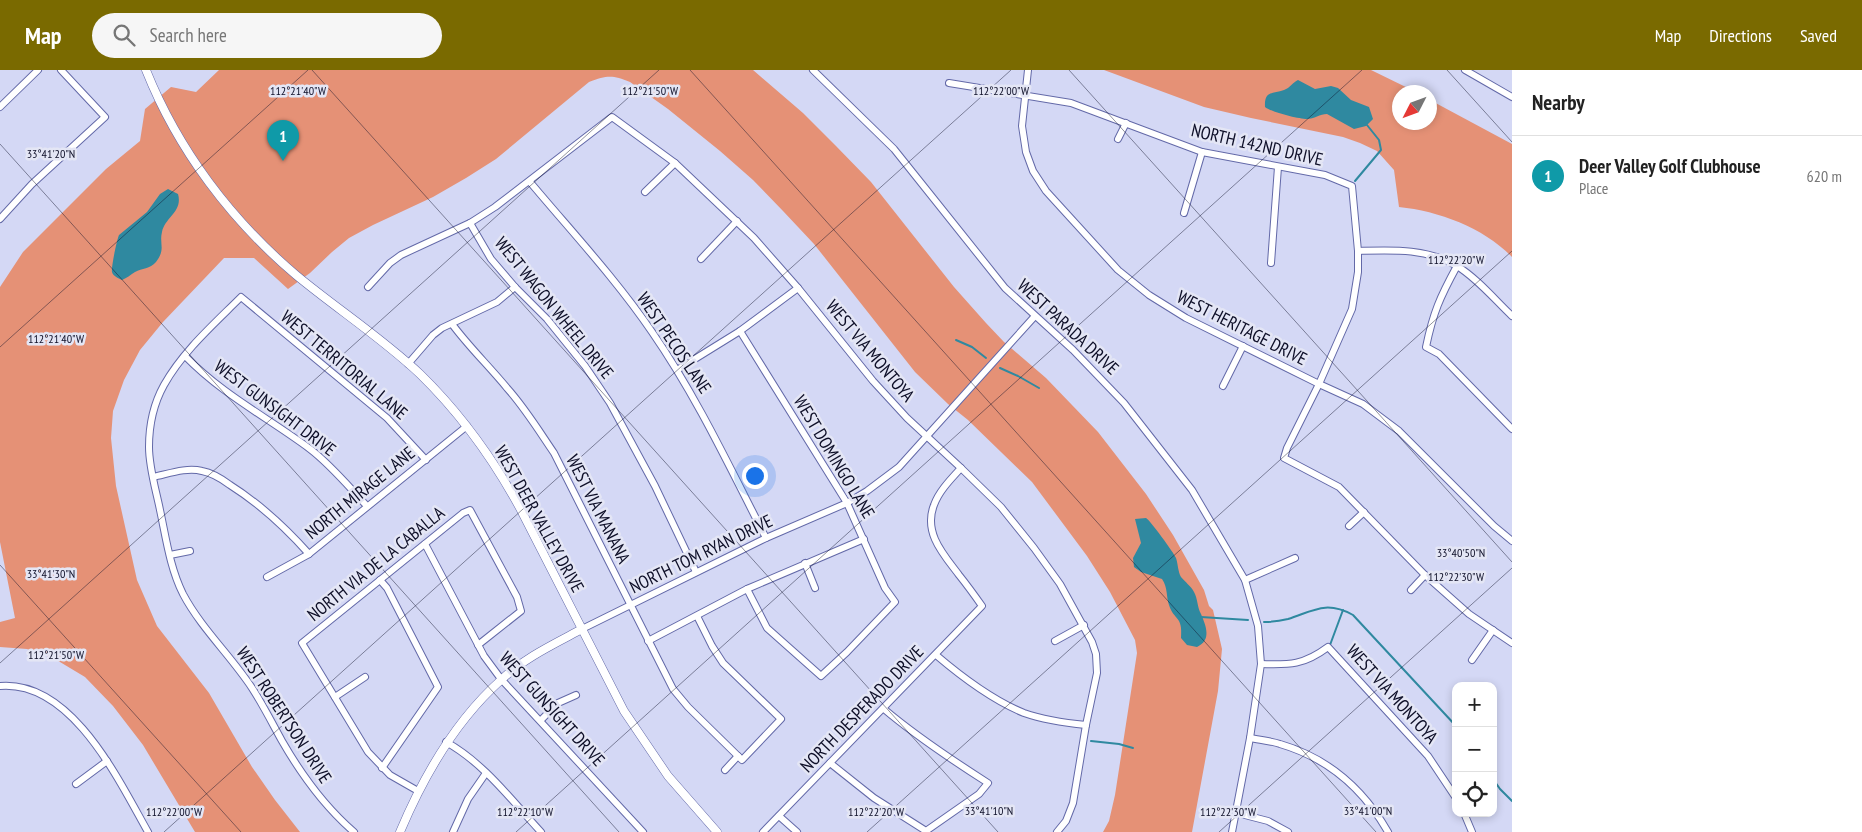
<!DOCTYPE html>
<html lang="en">
<head>
<meta charset="utf-8">
<style>
  body { margin:0; font-family:"PT Sans Narrow",sans-serif; background:#f6f6f6; color:#222 }
  .controls { position:absolute; right:15px; bottom:15px; display:grid; overflow:hidden; border-radius:10px; box-shadow:0 2px 8px #0003 }
  .controls button { width:45px; height:45px; display:grid; place-items:center; padding:0; border:0; border-bottom:1px solid #e0e0e0; background:#fff; color:#222; font:25px sans-serif }
  .compass { position:absolute; left:1392px; top:15px; width:45px; height:45px; border-radius:50%; background:#fff; box-shadow:0 2px 8px #0003; rotate:228deg }
  .you { position:absolute; left:754px; top:405px; width:18px; height:18px; margin:-12px; border:4px solid #fff; border-radius:50%; background:#1a73e8; box-shadow:0 0 0 8px #1a73e833 }
  .badge { display:grid; place-items:center; width:32px; height:32px; border-radius:50%; background:#7a6a00; color:#fff; font-size:16px; font-weight:700 }
  .pin { position:absolute; translate:-50% -41px; filter:drop-shadow(0 1px 2px #0008) }
  .pin::after { content:''; position:absolute; top:26px; width:18px; height:15px; background:inherit; clip-path:polygon(0 0,100% 0,50% 100%) }
  .list { margin:0; padding:0; list-style:none }
  h2 { display:flex; justify-content:space-between; align-items:center; height:65px; margin:0; padding:0 20px; font-size:21px }
  h2 small { font-size:16px; font-weight:400; color:#767676 }
  .list li { display:grid; grid-template-columns:32px 1fr auto; gap:15px; align-items:center; box-sizing:border-box; height:80px; padding:0 20px; border-top:1px solid #e0e0e0 }
  .list b { display:block; font-size:19px; white-space:nowrap }
  .list p { margin:0; font-size:16px; white-space:nowrap; color:#767676 }
  .list em { font-size:16px; font-style:normal; color:#767676 }
  .icon { flex:none; width:28px; height:28px; fill:none; stroke:currentColor; stroke-width:2; stroke-linecap:round; stroke-linejoin:round }
  .map { position:relative; flex:none; width:1512px; height:762px; overflow:hidden }
  header { display:flex; align-items:center; gap:30px; box-sizing:border-box; height:70px; padding:0 25px; background:#7a6a00; color:#fff }
  header strong { font-size:24px }
  nav { display:flex; gap:28px; margin-inline-start:auto; font-size:18px }
  .search { width:350px; height:45px; background:#f6f6f6; display:flex; align-items:center; gap:12px; box-sizing:border-box; padding:0 18px; border-radius:28px; color:#767676; font-size:19px }
  main { display:flex }
  aside { flex:1; background:#fff }
  .map>svg:first-child { display:block }
  .green { fill:#e59176 }
  .water { fill:#2f89a0 }
  .lines { fill:none; stroke-linecap:round; stroke-linejoin:round }
  .stream { stroke:#2f89a0; stroke-width:2 }
  .minor-casing { stroke:#6369a8; stroke-width:8 }
  .tertiary-casing { stroke:#6369a8; stroke-width:9 }
  .minor { stroke:#fff; stroke-width:6 }
  .tertiary { stroke:#fff; stroke-width:8 }
  .ticks { fill:none; stroke:#0e0f28; stroke-width:1; stroke-opacity:0.45 }
  .labels { text-anchor:middle; stroke-width:5; stroke-linejoin:round; paint-order:stroke }
  .street-label { font-size:18px; fill:#0e0f28; stroke:#e4e6f5 }
  .ticks-label { font-size:12px; text-anchor:middle; fill:#0e0f28; stroke:#e4e6f5; stroke-width:5; stroke-linejoin:round; paint-order:stroke }
</style>
</head>
<body>
<header>
<strong>Map</strong>
<div class="search"><svg class="icon" aria-label="search" viewBox="0 0 24 24"><circle cx="10" cy="10" r="6"/><path d="M15 15l6 6"/></svg>Search here</div>
<nav><a>Map</a><a>Directions</a><a>Saved</a></nav>
</header>
<main>
<div class="map">
<svg width="1512" height="762" viewBox="0 0 1512 762">
  <rect width="100%" height="100%" fill="#d4d8f5"/>
  <g class="green">
    <path d="M219 0H753L803 43 836 76 871 112 954 217 986 253 1004 272 1046 308 1098 362 1146 424 1173 465 1204 520 1209 536 1213 540 1222 579 1218 621 1192 762H1103L1109 751 1115 725 1137 583 1135 570 1110 522 1087 486 1032 412 968 350 948 334 915 302 814 174 783 141 753 110 720 81 668 39 630 12C613 5 607 5 589 12L496 89 466 108 433 127 373 155 349 168 332 182 310 203 288 219 254 188H224L163 252 140 280 124 310 113 341 111 368 116 416 137 510 157 556 209 623 252 697 275 730 300 762H195L143 675 113 636 85 607 55 589 27 579 0 577V552L15 548 0 472V217L23 182 106 99 140 71 145 39 171 17 196 22Z"/>
    <path d="M1104 0H1371L1416 22H1400V52H1430V30L1512 74V187C1484 158 1439 141 1399 137L1394 100 1377 81 1360 73 1343 67 1251 48 1204 37Z"/>
  </g>
  <g class="water">
    <path d="M1298 10 1315 19 1331 16 1338 18 1351 30 1369 37 1373 49 1366 56 1354 59 1327 44C1320 44 1314 49 1307 49 1298 49 1271 42 1265 37 1264 20 1273 24 1284 20 1290 18 1293 12 1298 10Z"/>
    <path d="M168 119 178 124C183 142 165 147 162 162 159 174 166 179 156 192 150 199 142 198 135 202 130 205 127 208 122 210 118 208 113 206 112 202 111 198 117 169 119 165L147 142 160 124Z"/>
    <path d="M1146 448C1150 450 1174 483 1176 488 1178 494 1178 502 1181 507 1185 512 1191 516 1194 522 1198 529 1197 537 1201 544 1206 556 1212 570 1197 577L1187 575 1181 568C1183 545 1174 551 1169 535 1166 526 1168 518 1162 509L1141 502 1134 497 1133 488 1141 473 1135 449Z"/>
  </g>
  <g class="lines">
    <g class="stream">
      <path d="M1355 111 1381 80 1379 70 1367 55"/>
      <path d="M956 270 972 277 986 288"/>
      <path d="M1000 298 1018 306 1039 318"/>
      <path d="M1201 547 1248 550"/>
      <path d="M1264 552C1272 552 1280 551 1288 549 1313 541 1326 530 1353 545L1456 656"/>
      <path d="M1330 575 1343 540"/>
      <path d="M1091 671 1119 674 1133 678"/>
      <path d="M1493 709 1500 719 1512 731"/>
    </g>
    <defs>
      <g id="minor">
        <path d="M813 0 894 79 1005 218 1073 280 1124 333 1192 420 1245 510 1258 556 1261 594 1250 668 1232 762"/>
        <path d="M1028 0 1022 56 1026 82 1033 101 1046 121 1118 200 1149 225 1186 248 1319 314 1363 334 1399 361 1494 456 1512 471"/>
        <path d="M1465 0 1512 27"/>
        <path d="M949 13 1071 33 1202 82 1325 105 1352 116 1358 181V202L1352 239 1319 314 1287 378 1284 388 1339 417 1425 505 1469 544 1512 573"/>
        <path d="M0 37 38 0"/>
        <path d="M1118 69 1126 53"/>
        <path d="M530 112C571 161 616 209 652 262 697 327 730 398 766 468"/>
        <path d="M645 122 675 93"/>
        <path d="M1184 143 1202 82"/>
        <path d="M0 149 32 114 105 47 61 0"/>
        <path d="M470 153 491 189 515 217 547 249 585 296 610 333 655 416 696 502"/>
        <path d="M1358 181C1392 180 1427 178 1457 196 1478 209 1495 230 1512 246"/>
        <path d="M701 189 737 151"/>
        <path d="M1271 193 1278 97"/>
        <path d="M1457 196C1440 227 1433 243 1426 277L1439 284 1512 359"/>
        <path d="M368 217 390 193 401 185 470 153 495 137 612 47 675 93 754 168 798 218 873 311 907 348 961 398 1001 437 1034 478 1060 514 1092 572 1096 584 1097 603 1086 655 1073 733 1066 751 1057 762"/>
        <path d="M452 254C469 277 489 296 507 318 525 338 539 361 554 383L673 619 688 637 742 690 781 649 723 593 712 576 697 546"/>
        <path d="M740 261 847 433 885 518 895 532 847 582 821 606 767 558 747 519"/>
        <path d="M185 286C223 325 267 347 310 379 331 395 349 417 367 436"/>
        <path d="M408 294 433 265 442 258 497 232 515 217"/>
        <path d="M677 300 740 261 798 218"/>
        <path d="M1223 316 1243 276"/>
        <path d="M153 407C168 404 186 397 202 401 213 403 222 409 230 415 260 434 285 457 309 484"/>
        <path d="M1349 456 1364 442"/>
        <path d="M425 474 484 586 501 609 643 762"/>
        <path d="M170 485 190 481"/>
        <path d="M805 493 815 518"/>
        <path d="M267 507 309 484 467 356"/>
        <path d="M380 510 387 518 438 617 382 698"/>
        <path d="M1245 510 1295 488"/>
        <path d="M1411 520 1425 505"/>
        <path d="M582 559 766 468 847 433 867 421 899 397 1035 246"/>
        <path d="M648 571 747 519 864 469"/>
        <path d="M1055 571 1084 555"/>
        <path d="M936 585C963 608 992 630 1024 643 1044 650 1065 653 1086 655"/>
        <path d="M1472 590 1493 560"/>
        <path d="M1261 594C1290 595 1304 595 1328 577L1428 686 1456 728"/>
        <path d="M0 616C72 610 119 711 148 762"/>
        <path d="M335 627 365 607"/>
        <path d="M541 650 558 633 576 625"/>
        <path d="M1250 668C1260 670 1271 671 1280 674 1328 688 1364 720 1388 762"/>
        <path d="M446 672C484 693 512 731 541 762"/>
        <path d="M830 693 874 728 926 761 979 724 988 713C952 690 917 667 884 639"/>
        <path d="M725 700 738 686"/>
        <path d="M76 714 107 691"/>
        <path d="M418 721 390 705 368 682 302 573 463 443 470 440 517 527 521 541 478 575"/>
        <path d="M1237 743 1268 751 1288 762"/>
        <path d="M1464 743 1472 762"/>
        <path d="M779 746 797 762"/>
        <path d="M354 762C325 737 301 704 282 671 272 653 263 635 252 618 231 586 201 558 183 524 170 498 166 468 160 440 156 420 149 398 149 377 149 356 154 333 164 315 183 281 214 254 241 227L387 348 426 390"/>
        <path d="M453 762 468 729 486 703"/>
        <path d="M763 762 982 536C975 526 967 515 959 505 944 485 923 463 934 435 939 421 951 409 961 398"/>
      </g>
      <g id="tertiary">
        <path d="M146 0C178 80 231 150 296 205 337 239 382 268 420 304 461 344 494 390 521 440L624 641 668 706 717 762"/>
        <path d="M400 762C424 705 455 651 501 610 524 588 554 574 582 559"/>
      </g>
    </defs>
    <use href="#minor" class="minor-casing"/>
    <use href="#tertiary" class="tertiary-casing"/>
    <use href="#minor" class="minor"/>
    <use href="#tertiary" class="tertiary"/>
  </g>
  <path class="ticks" d="M312 0 998 762M690 0 1376 762M1069 0 1512 492M1447 0 1512 72M0 74 619 762M0 277 308 0M0 495 241 762M0 593 659 0M164 762 1011 0M516 762 1362 0M867 762 1512 181M1219 762 1512 498"/>
  <g class="labels">
    <g class="street-label">
      <text transform="translate(1257 75) rotate(13)" y="6">NORTH 142ND DRIVE</text>
      <text transform="translate(554 238) rotate(51)" y="6">WEST WAGON WHEEL DRIVE</text>
      <text transform="translate(1068 257) rotate(43)" y="6">WEST PARADA DRIVE</text>
      <text transform="translate(1242 258) rotate(27)" y="6">WEST HERITAGE DRIVE</text>
      <text transform="translate(674 273) rotate(56)" y="6">WEST PECOS LANE</text>
      <text transform="translate(870 281) rotate(50)" y="6">WEST VIA MONTOYA</text>
      <text transform="translate(344 295) rotate(40)" y="6">WEST TERRITORIAL LANE</text>
      <text transform="translate(275 338) rotate(37)" y="6">WEST GUNSIGHT DRIVE</text>
      <text transform="translate(834 387) rotate(59)" y="6">WEST DOMINGO LANE</text>
      <text transform="translate(360 423) rotate(-39)" y="6">NORTH MIRAGE LANE</text>
      <text transform="translate(598 439) rotate(63)" y="6">WEST VIA MANANA</text>
      <text transform="translate(539 449) rotate(61)" y="6">WEST DEER VALLEY DRIVE</text>
      <text transform="translate(701 484) rotate(-26)" y="6">NORTH TOM RYAN DRIVE</text>
      <text transform="translate(376 494) rotate(-39)" y="6">NORTH VIA DE LA CABALLA</text>
      <text transform="translate(1392 624) rotate(48)" y="6">WEST VIA MONTOYA</text>
      <text transform="translate(552 639) rotate(48)" y="6">WEST GUNSIGHT DRIVE</text>
      <text transform="translate(862 639) rotate(-46)" y="6">NORTH DESPERADO DRIVE</text>
      <text transform="translate(284 645) rotate(57)" y="6">WEST ROBERTSON DRIVE</text>
    </g>
  </g>
  <g class="ticks-label">
    <text x="298" y="25">112°21'40"W</text>
    <text x="650" y="25">112°21'50"W</text>
    <text x="1001" y="25">112°22'00"W</text>
    <text x="51" y="88">33°41'20"N</text>
    <text x="1456" y="194">112°22'20"W</text>
    <text x="56" y="273">112°21'40"W</text>
    <text x="1461" y="487">33°40'50"N</text>
    <text x="51" y="508">33°41'30"N</text>
    <text x="1456" y="511">112°22'30"W</text>
    <text x="56" y="589">112°21'50"W</text>
    <text x="989" y="745">33°41'10"N</text>
    <text x="1368" y="745">33°41'00"N</text>
    <text x="174" y="746">112°22'00"W</text>
    <text x="525" y="746">112°22'10"W</text>
    <text x="876" y="746">112°22'20"W</text>
    <text x="1228" y="746">112°22'30"W</text>
  </g>
</svg>
<div class="controls">
<button>+</button>
<button>−</button>
<button><svg class="icon" aria-label="locate" viewBox="0 0 24 24"><circle cx="12" cy="12" r="6"/><path d="M12 2v4M12 18v4M2 12h4M18 12h4"/></svg></button>
</div>
<svg class="compass" viewBox="-18 -18 36 36"><path d="M0-13l5 13h-10z" fill="#e53935"/><path d="M0 13l5-13h-10z" fill="#767676"/></svg>
<div class="you"></div>
<div class="pin badge" style="left:283px;top:91px;background:#0f9aa8">1</div>
</div>
<aside>
<h2>Nearby<small></small></h2>
<ul class="list">
<li><span class="badge" style="background:#0f9aa8">1</span><div><b>Deer Valley Golf Clubhouse</b><p>Place</p></div><em>620 m</em></li>
</ul>
</aside>
</main>
</body>
</html>
